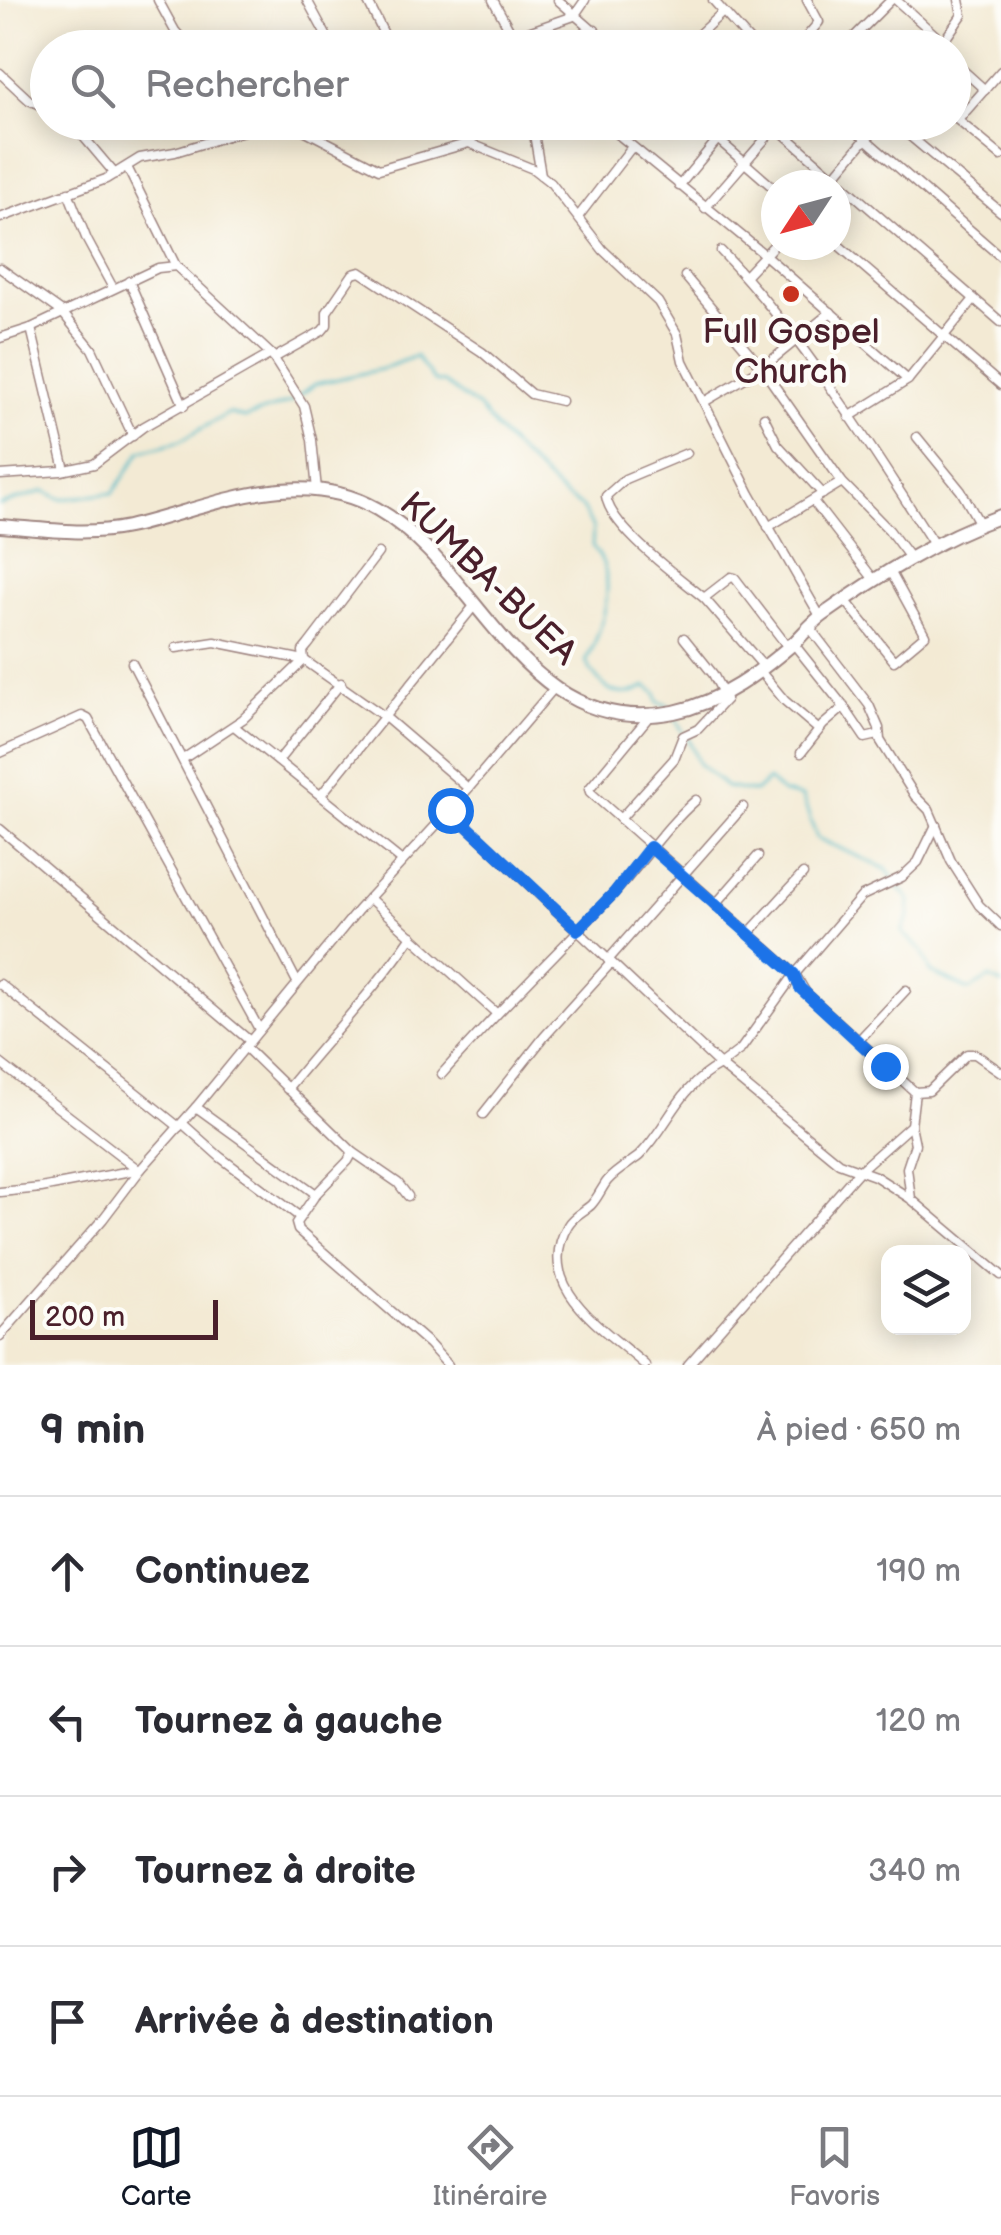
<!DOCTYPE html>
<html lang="fr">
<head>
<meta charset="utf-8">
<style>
  body { margin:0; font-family:"Balsamiq Sans",sans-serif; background:#f7f7f7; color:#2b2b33 }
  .controls { position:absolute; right:30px; bottom:30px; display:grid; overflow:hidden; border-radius:20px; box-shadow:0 5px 25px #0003 }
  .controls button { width:90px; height:90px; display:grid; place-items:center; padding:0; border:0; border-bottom:2px solid #e1e1e2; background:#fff; color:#2b2b33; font:50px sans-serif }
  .compass { position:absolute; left:761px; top:170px; width:90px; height:90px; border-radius:50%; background:#fff; box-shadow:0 5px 25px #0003; rotate:234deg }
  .scale { position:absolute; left:30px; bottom:25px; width:188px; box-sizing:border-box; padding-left:10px; border:5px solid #4a1f2b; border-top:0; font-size:28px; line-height:35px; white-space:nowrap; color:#4a1f2b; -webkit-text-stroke:8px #fdfcf7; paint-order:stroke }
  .stop { position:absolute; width:30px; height:30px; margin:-22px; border:8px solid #1a73e8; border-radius:50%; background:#fff }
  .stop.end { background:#1a73e8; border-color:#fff; box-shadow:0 2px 10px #0008 }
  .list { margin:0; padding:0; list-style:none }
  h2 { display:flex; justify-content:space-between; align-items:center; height:130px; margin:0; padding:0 40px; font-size:42px }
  h2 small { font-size:32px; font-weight:400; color:#7c7c81 }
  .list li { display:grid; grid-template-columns:65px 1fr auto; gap:30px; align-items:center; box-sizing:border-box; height:150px; padding:0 40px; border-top:2px solid #e1e1e2 }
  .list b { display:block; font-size:38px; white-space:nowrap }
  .list em { font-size:32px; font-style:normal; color:#7c7c81 }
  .icon { flex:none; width:55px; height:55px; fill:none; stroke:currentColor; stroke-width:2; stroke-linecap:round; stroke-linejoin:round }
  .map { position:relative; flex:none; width:1001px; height:1365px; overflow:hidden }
  .search { position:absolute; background:#fff; box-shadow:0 5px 25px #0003; left:30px; right:30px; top:30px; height:110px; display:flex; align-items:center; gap:25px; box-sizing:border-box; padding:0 35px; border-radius:55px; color:#7c7c81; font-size:38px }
  .sheet { height:730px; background:#fff }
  nav { display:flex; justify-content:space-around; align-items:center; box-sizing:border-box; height:140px; border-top:2px solid #e1e1e2; background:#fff; font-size:28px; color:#7c7c81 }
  nav a { display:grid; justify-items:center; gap:5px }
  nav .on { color:#111827 }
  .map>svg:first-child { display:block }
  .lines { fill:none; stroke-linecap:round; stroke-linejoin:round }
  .stream { stroke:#4cb9c7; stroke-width:2.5 }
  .street-casing { stroke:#9e8480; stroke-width:11 }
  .highway-casing { stroke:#9e8480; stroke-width:16 }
  .street { stroke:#fff; stroke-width:8 }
  .highway { stroke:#fff; stroke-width:12 }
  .route { stroke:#1a73e8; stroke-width:12 }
  .poi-dot { fill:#c8321e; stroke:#fdfcf7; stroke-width:4 }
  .labels { text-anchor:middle; stroke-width:8; stroke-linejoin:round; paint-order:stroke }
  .poi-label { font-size:35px; fill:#4a1f2b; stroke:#fdfcf7 }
  .street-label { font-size:35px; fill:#4a1f2b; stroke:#fdfcf7 }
</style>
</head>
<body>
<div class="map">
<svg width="1001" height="1365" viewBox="0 0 1001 1365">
  <rect width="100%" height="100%" fill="#fdfcf7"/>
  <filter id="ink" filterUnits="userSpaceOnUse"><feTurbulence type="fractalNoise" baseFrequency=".01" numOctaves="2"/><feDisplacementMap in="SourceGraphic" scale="20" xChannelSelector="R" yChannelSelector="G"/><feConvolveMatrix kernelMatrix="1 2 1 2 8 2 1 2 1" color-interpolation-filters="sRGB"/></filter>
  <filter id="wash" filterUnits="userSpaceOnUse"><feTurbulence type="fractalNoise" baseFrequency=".0048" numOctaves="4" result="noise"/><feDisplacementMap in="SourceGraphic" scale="40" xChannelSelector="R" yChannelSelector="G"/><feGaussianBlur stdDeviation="2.25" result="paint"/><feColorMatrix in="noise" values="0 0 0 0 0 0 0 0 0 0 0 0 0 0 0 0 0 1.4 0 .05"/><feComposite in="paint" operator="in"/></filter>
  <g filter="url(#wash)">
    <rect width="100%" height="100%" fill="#f3ead4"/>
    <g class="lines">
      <g class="stream">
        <path d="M0 505 44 491 61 499 113 493 141 451 180 441 229 413 244 418 291 402 315 384 382 369 416 356 434 381 444 383 479 408 503 437 563 495 582 507 593 529 592 546C621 576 602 630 586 662 600 687 617 704 646 686L656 693 658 702 670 706"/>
        <path d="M675 717 683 732"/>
        <path d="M688 738 699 764 726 787 755 792 768 780 783 793 802 797 817 838 886 869 893 878"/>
        <path d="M897 885 910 900 909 916 902 932 922 951 931 972 969 990 990 978 1001 984"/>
      </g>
    </g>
  </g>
  <g filter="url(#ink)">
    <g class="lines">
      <defs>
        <g id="street">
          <path d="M158 0 175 31 190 48"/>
          <path d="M307 0 333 48"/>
          <path d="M367 0 391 48"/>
          <path d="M493 0 513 36 515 48"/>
          <path d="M558 0 613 48"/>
          <path d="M713 0 756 48"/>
          <path d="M896 0 943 42"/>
          <path d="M482 48 574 16 585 0"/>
          <path d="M579 48 595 30"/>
          <path d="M684 48 723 12"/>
          <path d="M797 48 819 22 807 0"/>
          <path d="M843 48 891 0"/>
          <path d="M939 48 962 15 959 0"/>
          <path d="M954 62 985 90"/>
          <path d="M0 73 29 100 48 109"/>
          <path d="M954 117 1001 156"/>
          <path d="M958 120 1001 71"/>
          <path d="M71 122 115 174"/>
          <path d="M532 122 541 175"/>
          <path d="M603 122 765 255 908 380"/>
          <path d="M698 122 776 190"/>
          <path d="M846 122 1001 257"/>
          <path d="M893 122 1001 212"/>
          <path d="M260 126 302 129 379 169 469 143 533 169 551 183 603 250 658 302 677 334 683 361 750 494 820 616"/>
          <path d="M776 127 1001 322"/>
          <path d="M127 167 176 266 271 354 304 406 312 440 317 490"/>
          <path d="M827 185 880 122"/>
          <path d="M679 186 732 122"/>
          <path d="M68 192 87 240 113 288"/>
          <path d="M705 208 780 122"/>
          <path d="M578 217 631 148"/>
          <path d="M0 218 106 179 140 158 175 152 263 125"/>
          <path d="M836 243 1001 385"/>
          <path d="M721 251C802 335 871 447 935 546"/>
          <path d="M0 268 62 312 92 349 133 436"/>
          <path d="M685 276 762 368 842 482 889 530 910 558"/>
          <path d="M745 276 776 243"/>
          <path d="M129 281 184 406"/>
          <path d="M31 328 65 470"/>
          <path d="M0 338 31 328 158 268 176 266"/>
          <path d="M274 358 322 331 327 325V312L353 274 360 272 482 352 531 394 561 401"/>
          <path d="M704 402 762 368 831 312"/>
          <path d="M764 417 778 445 823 494"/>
          <path d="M849 417 908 380 974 299"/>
          <path d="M917 437 961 491 980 524"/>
          <path d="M687 453 625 479 606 496C610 528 679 577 704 598L731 577 735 578 788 647"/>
          <path d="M0 475 61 471 94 464 143 427 271 354"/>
          <path d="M813 501 875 581"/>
          <path d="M768 527 842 482"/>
          <path d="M704 598 764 667"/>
          <path d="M846 601 894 661 925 635 890 571"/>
          <path d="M810 628 869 705 879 728 880 740 915 796 929 810 951 861 979 905 1001 926"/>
          <path d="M793 643 844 707 865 738 878 735"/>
          <path d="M176 648 215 642 304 660 385 717 468 788"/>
          <path d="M132 663 297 982"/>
          <path d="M760 671 785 701 819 730"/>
          <path d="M652 713 589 789 590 792 795 974 806 993 915 1092 929 1091 967 1054H975L1001 1072"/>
          <path d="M234 726 402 861"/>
          <path d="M0 753 82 716 88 719 259 1029"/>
          <path d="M801 753 823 725 844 707"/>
          <path d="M183 759 243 719 304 660 303 651 308 645 378 553"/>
          <path d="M278 761 341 683"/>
          <path d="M321 795 474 606"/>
          <path d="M450 810 720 1065 741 1049 795 974 862 896 902 877 918 862 936 825"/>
          <path d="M620 819 674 759 683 736 698 729 726 699 713 674 684 638"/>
          <path d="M0 829 250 1041"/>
          <path d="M369 898 496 1013"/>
          <path d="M715 905 758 856"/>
          <path d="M749 933 803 874"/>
          <path d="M608 960 743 807"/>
          <path d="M0 984 179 1127"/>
          <path d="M859 1040 906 990"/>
          <path d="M245 1047 353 1152 398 1183 408 1196"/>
          <path d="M0 1063 135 1167"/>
          <path d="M442 1074C497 1011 557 954 614 893 643 862 664 828 696 800"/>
          <path d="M287 1089C329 1037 374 991 412 936"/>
          <path d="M196 1107 316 1194"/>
          <path d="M483 1114 544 1037 611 963"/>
          <path d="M182 1123 220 1157 300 1217"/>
          <path d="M353 1152 348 1161 316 1194 296 1223 298 1230 429 1344 448 1365"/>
          <path d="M0 1192 41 1188 141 1169 196 1107 358 910 450 810 555 687"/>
          <path d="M911 1199 907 1168 915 1144 911 1125 915 1092"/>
          <path d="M0 1336 103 1219 141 1169"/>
          <path d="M645 1365C605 1329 532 1287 568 1225 573 1216 583 1212 591 1205 598 1198 602 1187 608 1180 617 1170 629 1164 639 1156 670 1125 677 1088 720 1065L839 1163 875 1176 911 1199 1001 1275"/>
          <path d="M688 1365 859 1171 911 1125"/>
        </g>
        <path id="highway" d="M0 526C42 529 86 536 128 527 208 509 297 463 377 509 482 569 523 742 674 712 722 702 760 672 796 641 805 632 813 622 823 615 878 576 937 539 1001 516"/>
      </defs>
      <use href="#street" class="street-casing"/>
      <use href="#highway" class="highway-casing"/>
      <use href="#street" class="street"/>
      <use href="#highway" class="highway"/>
    </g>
  </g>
  <g class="lines" filter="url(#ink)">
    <path class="route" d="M450 810 578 930 614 893 650 847 794 974 800 988 885 1066"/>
  </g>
  <circle class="poi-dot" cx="791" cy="294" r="10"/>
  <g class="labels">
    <g class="poi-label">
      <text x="791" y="343">Full Gospel<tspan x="791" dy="40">Church</tspan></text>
    </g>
    <g class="street-label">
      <text transform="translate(489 578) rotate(44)" y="12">KUMBA-BUEA</text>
    </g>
  </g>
</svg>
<div class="controls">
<button><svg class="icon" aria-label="layers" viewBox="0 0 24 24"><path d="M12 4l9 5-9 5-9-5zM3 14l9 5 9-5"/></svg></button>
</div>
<svg class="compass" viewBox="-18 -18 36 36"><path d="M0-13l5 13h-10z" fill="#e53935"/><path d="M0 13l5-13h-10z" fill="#7c7c81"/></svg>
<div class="scale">200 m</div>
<div class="stop" style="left:450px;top:810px"></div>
<div class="stop end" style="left:885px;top:1066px"></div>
<div class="search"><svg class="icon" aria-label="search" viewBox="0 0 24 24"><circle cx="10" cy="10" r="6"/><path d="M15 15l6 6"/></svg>Rechercher</div>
</div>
<section class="sheet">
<h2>9 min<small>À pied · 650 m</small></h2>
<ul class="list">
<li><svg class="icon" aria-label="ahead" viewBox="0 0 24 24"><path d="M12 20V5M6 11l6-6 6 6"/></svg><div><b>Continuez</b></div><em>190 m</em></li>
<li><svg class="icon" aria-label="left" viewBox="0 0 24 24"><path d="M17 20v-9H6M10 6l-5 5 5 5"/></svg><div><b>Tournez à gauche</b></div><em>120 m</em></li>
<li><svg class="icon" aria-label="right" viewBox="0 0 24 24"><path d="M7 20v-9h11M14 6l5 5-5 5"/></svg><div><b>Tournez à droite</b></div><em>340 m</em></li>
<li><svg class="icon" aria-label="arrive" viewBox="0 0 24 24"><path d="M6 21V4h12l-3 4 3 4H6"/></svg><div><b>Arrivée à destination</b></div></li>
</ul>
</section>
<nav>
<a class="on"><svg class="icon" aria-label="map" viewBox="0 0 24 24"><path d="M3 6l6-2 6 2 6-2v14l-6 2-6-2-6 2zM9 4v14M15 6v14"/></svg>Carte</a>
<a><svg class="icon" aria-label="directions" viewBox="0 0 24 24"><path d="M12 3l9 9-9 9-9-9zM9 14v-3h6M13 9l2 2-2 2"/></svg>Itinéraire</a>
<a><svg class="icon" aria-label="saved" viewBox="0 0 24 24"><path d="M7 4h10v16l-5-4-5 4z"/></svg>Favoris</a>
</nav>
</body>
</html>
